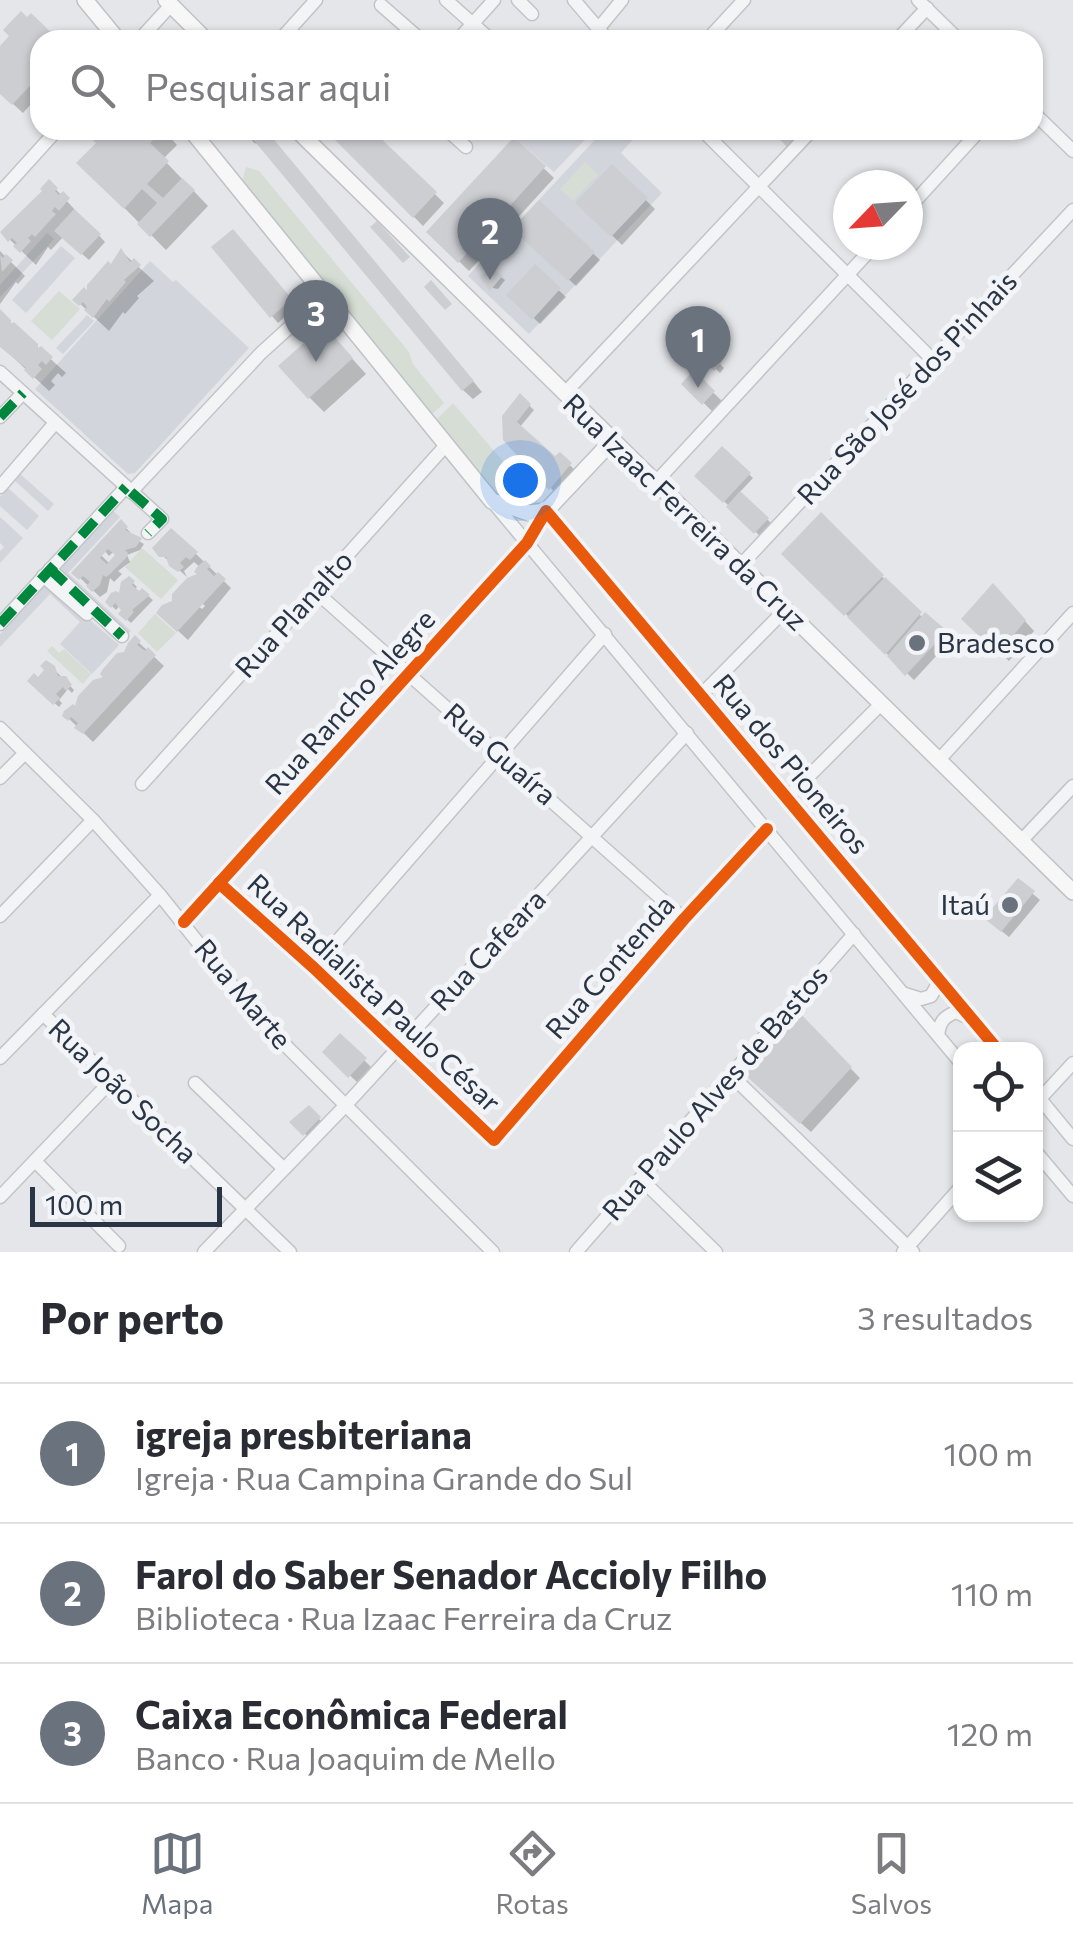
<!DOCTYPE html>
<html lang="pt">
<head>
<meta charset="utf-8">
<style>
  body { margin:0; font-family:Commissioner,sans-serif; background:#f2f2f3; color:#2b2b33 }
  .controls { position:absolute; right:30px; bottom:30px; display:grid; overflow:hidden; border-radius:20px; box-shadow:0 2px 8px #0004 }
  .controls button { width:90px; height:90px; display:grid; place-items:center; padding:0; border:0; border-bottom:2px solid #e1e1e2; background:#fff; color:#2b2b33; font:50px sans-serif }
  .compass { position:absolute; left:833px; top:170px; width:90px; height:90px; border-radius:50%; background:#fff; box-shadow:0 2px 8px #0004; rotate:245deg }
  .scale { position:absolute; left:30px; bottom:25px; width:192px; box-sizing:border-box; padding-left:10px; border:5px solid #293444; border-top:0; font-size:28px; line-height:35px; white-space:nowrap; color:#293444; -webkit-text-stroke:8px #f2f4f8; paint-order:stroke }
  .you { position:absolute; left:520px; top:480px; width:35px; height:35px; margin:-25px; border:8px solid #fff; border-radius:50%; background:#1a73e8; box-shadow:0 0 0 15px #1a73e833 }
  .badge { display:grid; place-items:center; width:65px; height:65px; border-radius:50%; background:#6a727e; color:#fff; font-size:32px; font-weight:700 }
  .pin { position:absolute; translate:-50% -82px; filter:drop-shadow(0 2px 5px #0008) }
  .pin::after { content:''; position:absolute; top:52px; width:35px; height:30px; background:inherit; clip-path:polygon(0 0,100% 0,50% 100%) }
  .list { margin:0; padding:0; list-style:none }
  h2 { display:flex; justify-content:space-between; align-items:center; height:130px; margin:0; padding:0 40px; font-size:42px }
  h2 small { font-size:32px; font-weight:400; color:#7c7c81 }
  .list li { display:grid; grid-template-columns:65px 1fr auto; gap:30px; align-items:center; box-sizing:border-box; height:140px; padding:0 40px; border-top:2px solid #e1e1e2 }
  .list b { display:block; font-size:38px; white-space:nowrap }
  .list p { margin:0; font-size:32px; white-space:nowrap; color:#7c7c81 }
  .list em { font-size:32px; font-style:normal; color:#7c7c81 }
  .icon { flex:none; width:55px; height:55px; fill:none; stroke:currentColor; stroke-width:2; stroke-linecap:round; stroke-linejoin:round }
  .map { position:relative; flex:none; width:1073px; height:1252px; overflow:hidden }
  .search { position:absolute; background:#fff; box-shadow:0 2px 8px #0004; left:30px; right:30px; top:30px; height:110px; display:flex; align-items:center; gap:25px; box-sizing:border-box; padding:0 35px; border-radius:30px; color:#7c7c81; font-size:38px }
  .sheet { height:550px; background:#fff }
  nav { display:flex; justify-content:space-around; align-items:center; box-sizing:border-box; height:140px; border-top:2px solid #e1e1e2; background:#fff; font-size:28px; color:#7c7c81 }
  nav a { display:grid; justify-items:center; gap:5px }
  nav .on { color:#6a727e }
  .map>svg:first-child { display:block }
  .built { fill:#d2d6dc }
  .green { fill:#d5ddd4 }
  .shadow { fill:#0003 }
  .building { fill:#ccced2; fill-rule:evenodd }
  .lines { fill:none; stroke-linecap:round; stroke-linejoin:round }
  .minor-casing { stroke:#c2c4c7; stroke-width:15 }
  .major-casing { stroke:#bfc3c7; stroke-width:18 }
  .minor { stroke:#f3f4f6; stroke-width:12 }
  .major { stroke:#f7f7f7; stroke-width:15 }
  .quiet { stroke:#00873e; stroke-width:10; stroke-dasharray:20 10; stroke-linecap:butt }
  .cycleway-casing { stroke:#f2f4f8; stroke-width:19 }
  .cycleway { stroke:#e8590c; stroke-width:12 }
  .poi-dot { fill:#6a727e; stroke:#f2f4f8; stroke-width:4 }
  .labels { text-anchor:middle; stroke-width:10; stroke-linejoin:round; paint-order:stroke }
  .street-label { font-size:28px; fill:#293444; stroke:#f2f4f8 }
  .poi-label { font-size:28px; fill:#293444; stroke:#f2f4f8; text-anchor:start }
</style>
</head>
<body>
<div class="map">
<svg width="1073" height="1252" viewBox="0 0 1073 1252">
  <rect width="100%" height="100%" fill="#e4e6e9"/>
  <g class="built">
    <path d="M520 130H594L554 172 514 137Z"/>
    <path d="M604 130H641L621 153 662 193 529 334 468 276Z"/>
    <path d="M47 233 54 239 0 297V285Z"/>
    <path d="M61 246 75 258 26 313 12 300Z"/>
    <path d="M150 261 173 282 176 280 249 348 135 473 128 474 35 389Z"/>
    <path d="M87 315 94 321 63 354 56 348Z"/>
    <path d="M19 473 54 504 48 511 13 479Z"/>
    <path d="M8 488 39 516 27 530 0 506V497Z"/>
    <path d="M113 511 120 517 68 573 131 631 125 637 58 572Z"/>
    <path d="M0 517 23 538 0 563V551L4 547 0 543Z"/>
    <path d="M47 583 119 645 92 674 60 644 80 622 50 594 0 647V634Z"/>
  </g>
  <g class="green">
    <path d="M585 162 598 175 573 201 560 189Z"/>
    <path d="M246 167 259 171 409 352 413 364 444 403 427 419 240 190Z"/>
    <path d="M59 291 80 309 52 340 31 321Z"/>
    <path d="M453 403 544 509 492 499 432 424Z"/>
    <path d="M142 548 178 580 161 599 125 567Z"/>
    <path d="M155 614 176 633 157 652 138 633Z"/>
    <path d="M52 646 59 653 64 649 91 674 83 684 47 651Z"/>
  </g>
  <g class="shadow">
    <path d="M13 36 55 40H40V94L23 113 0 92V50Z"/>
    <path d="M110 130H163L177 145 163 159 208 206 166 250 80 163 99 143 92 136 97 131 103 137Z"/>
    <path d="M245 130H263L272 138 482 392 473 399 463 390 261 145 254 143Z"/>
    <path d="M329 130H369L444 203 423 226Z"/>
    <path d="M514 140 554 178 469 271 429 232Z"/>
    <path d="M612 168 655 209 622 245 579 203Z"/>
    <path d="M49 182 105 242 89 260 63 237 51 250 48 247 36 265 3 233 45 191Z"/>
    <path d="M539 203 600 260 576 286 515 229Z"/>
    <path d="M239 239 296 307 278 323 272 316Z"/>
    <path d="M0 251 25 276 18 284 16 282 0 304Z"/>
    <path d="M122 252 154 281 137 296 139 298 125 314 123 312 109 331 76 300 89 295Z"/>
    <path d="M535 268 566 297 540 324 510 295Z"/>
    <path d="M483 277H501L505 280 498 289 493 288Z"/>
    <path d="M0 313 66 373 62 377 58 373 51 381 55 385 49 391 0 345Z"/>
    <path d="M338 343 366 374 324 412 309 397Z"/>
    <path d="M705 349 724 368 720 373 712 365 703 374 692 363Z"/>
    <path d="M694 374 723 402 713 412 684 384Z"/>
    <path d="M520 397 534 410 519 428 555 459 560 456 577 472 557 495 506 438Z"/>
    <path d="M722 449 753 478 739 493 771 523 760 536 698 476Z"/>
    <path d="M821 515 923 618 926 615 952 639 914 680 784 554Z"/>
    <path d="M121 523 130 532 128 535 144 544 140 550 127 555 130 562 118 571 122 574 114 582 110 578 107 592 100 597 75 573 96 550 110 564 119 555 114 551 109 556 100 545Z"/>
    <path d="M155 549 196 554 231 588 188 640 159 613 193 602 202 609 205 606 184 586 201 575 200 567 194 562 184 571 187 577Z"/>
    <path d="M129 579 137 587 134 590 139 595 142 591 153 600 131 623 121 614 124 610 120 605 116 610 108 602 120 597Z"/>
    <path d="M1002 596 1034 631 1009 661 964 619Z"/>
    <path d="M135 639 164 666 93 742 65 715 77 708 108 678Z"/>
    <path d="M53 668 74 690 72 693 68 689 59 700 62 703 59 707 30 681 38 680Z"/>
    <path d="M1018 881 1040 900 1009 937 994 925Z"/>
    <path d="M799 1016 860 1078 811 1132 757 1084Z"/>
    <path d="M340 1036 371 1067 357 1082 325 1052Z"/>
    <path d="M309 1109 323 1123 309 1138 293 1122Z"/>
  </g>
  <g class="building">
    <path d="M21 11 27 17 31 13 59 40H40V75L12 105 0 94V46L9 36 3 30Z"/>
    <path d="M94 130 103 133 106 130H163L150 143 169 161 147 184 163 198 182 178 195 190 150 237 137 224 157 203 142 189 124 209 76 163 96 143 88 136Z"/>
    <path d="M242 130H266L474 381 462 391 251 137 242 134Z"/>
    <path d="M325 130H372L437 192 413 218Z"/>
    <path d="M770 130H803L787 147Z"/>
    <path d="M514 137 546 166 458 263 426 232Z"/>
    <path d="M612 164 648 198 611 237 575 203Z"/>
    <path d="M49 179 58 188 55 191 59 195 63 191 70 198 59 211 55 207 52 211 56 214 35 237 32 234 28 238 31 241 20 253 13 246 17 243 12 238 8 242 0 232 42 191 40 189Z"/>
    <path d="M539 200 595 252 568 281 512 229Z"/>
    <path d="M74 209 101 234 81 255 54 231Z"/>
    <path d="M377 221 410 257 403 263 370 227Z"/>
    <path d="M233 229 292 299 270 318 211 247Z"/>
    <path d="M121 248 130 262 134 258 141 265 124 280 126 282 109 302 107 299 93 318 84 310 87 307 83 302 79 306 72 300 84 287 87 290V285L108 261 111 264Z"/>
    <path d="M6 254 13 260 2 272 0 255 3 258Z"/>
    <path d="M535 264 561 288 532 320 506 295Z"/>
    <path d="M492 269 503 275 490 291 479 276Z"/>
    <path d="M431 280 452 304 445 310 424 287Z"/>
    <path d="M0 309 11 320V324L14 322 38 344V348L41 346 53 357 46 365 42 361 38 365 42 369 33 379 24 370 26 368 0 347Z"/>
    <path d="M324 325 353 358 308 399 278 366Z"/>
    <path d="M705 346 722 362 714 371 706 363 698 372 689 363Z"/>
    <path d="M694 370 715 391 702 405 681 384Z"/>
    <path d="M520 393 531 404 517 422 555 456 560 452 572 463 549 490 503 440 502 416Z"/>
    <path d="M722 446 751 473 723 503 694 476Z"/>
    <path d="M740 491 769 518 754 534 726 507Z"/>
    <path d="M821 512 884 575 844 616 781 554Z"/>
    <path d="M121 519 128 527 125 530 142 538 136 547 125 550 128 553 126 558 110 574 106 577 103 575 100 585 92 592 86 586 90 582 83 576 79 580 71 573ZM108 549 115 555 107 564 100 558Z"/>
    <path d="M171 528 198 552 190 560 186 557 180 563 184 567 178 572 169 566 166 557H159L152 548Z"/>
    <path d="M205 560 211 566 207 569 214 576 218 572 226 579 177 632 156 613 162 605 172 601V594L187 578 197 574 194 572 197 567Z"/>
    <path d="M129 576 135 581 132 585 139 591 142 588 150 595 132 610 134 612 126 621 118 614 121 610 115 603 111 608 105 602 111 593 116 591 119 593 121 582Z"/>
    <path d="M885 577 922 612 885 655 847 617Z"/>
    <path d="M993 583 1026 620 998 654 961 619Z"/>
    <path d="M925 612 947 631 905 676 887 656Z"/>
    <path d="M135 635 141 641 137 645 145 651 148 647 156 655 83 734 74 728 78 723 71 717 68 721 62 716 64 711 73 704 75 706 78 696 93 680 103 677 100 674 103 669 117 653 124 652 128 643Z"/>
    <path d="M46 660 55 666 58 676H66L72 685 66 691 63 687 56 694 60 698 53 705 27 681 34 673 38 677 44 670 40 666Z"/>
    <path d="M1018 878 1035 891 1001 932 984 918Z"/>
    <path d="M799 1012 852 1067 800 1124 745 1075Z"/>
    <path d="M340 1033 367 1058 348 1078 322 1052Z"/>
    <path d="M309 1105 321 1117 303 1136 289 1122Z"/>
  </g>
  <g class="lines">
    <defs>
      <g id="minor">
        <path d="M446 0 491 40"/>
        <path d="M518 0 532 14"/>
        <path d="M574 0 608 40"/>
        <path d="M918 0 959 40"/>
        <path d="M381 5 421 40"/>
        <path d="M598 29 622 0"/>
        <path d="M139 40 171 5"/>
        <path d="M280 40 316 0"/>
        <path d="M458 40 494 0"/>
        <path d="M707 40 744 0"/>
        <path d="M897 40 927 8"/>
        <path d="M1033 112 1073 151"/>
        <path d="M447 130 466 147"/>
        <path d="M702 130 932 359"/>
        <path d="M0 193 57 130"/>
        <path d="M908 209 980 130"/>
        <path d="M0 372 162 519 148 533"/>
        <path d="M564 394 812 130"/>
        <path d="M0 417 23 393"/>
        <path d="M655 483 875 245"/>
        <path d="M0 487 55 423"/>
        <path d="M131 492 261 353 325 295"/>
        <path d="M492 501 960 1062"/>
        <path d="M740 566 1073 210"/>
        <path d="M50 569 122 636"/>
        <path d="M43 576 87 614"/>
        <path d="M315 591 684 919"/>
        <path d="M0 624 126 487"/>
        <path d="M701 695 785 610"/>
        <path d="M0 728 93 820 160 895 260 1020 493 1252"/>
        <path d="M938 761 1073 613"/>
        <path d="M0 778 25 753"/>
        <path d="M142 784 447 444"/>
        <path d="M787 798 881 704"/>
        <path d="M1021 841 1073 786"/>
        <path d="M219 883 314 968 494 1140 684 919 767 829"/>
        <path d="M0 916 93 820"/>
        <path d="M184 922 527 543 546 511 998 1050"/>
        <path d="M314 968 605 634"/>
        <path d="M905 994 921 999 931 996 940 980"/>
        <path d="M43 1014 290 1252"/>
        <path d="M938 1035C940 1022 943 1017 956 1012L969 1018"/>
        <path d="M0 1058 160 895"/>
        <path d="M732 1076 913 1252"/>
        <path d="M195 1083 284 1169"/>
        <path d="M1036 1094 1073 1139"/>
        <path d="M1037 1102 1073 1063"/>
        <path d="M1036 1152 1073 1196"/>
        <path d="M35 1161 119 1246"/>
        <path d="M641 1179 716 1252"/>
        <path d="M0 1197 112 1080"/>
        <path d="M204 1252 344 1107 687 733"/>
        <path d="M576 1252 854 934"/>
        <path d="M903 1252 960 1188"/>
      </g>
      <g id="major">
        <path d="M85 0 118 40"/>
        <path d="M166 0 206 40"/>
        <path d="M191 130 492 501 529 513 546 511 612 441"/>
        <path d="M297 130 1073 892"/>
      </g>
    </defs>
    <use href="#minor" class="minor-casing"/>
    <use href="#major" class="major-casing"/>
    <use href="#minor" class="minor"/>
    <use href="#major" class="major"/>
    <g class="quiet">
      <path d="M0 417 23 393"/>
      <path d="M131 492 162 519 148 533"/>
      <path d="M50 569 122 636"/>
      <path d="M0 624 126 487"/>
    </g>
    <defs>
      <g id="cycleway">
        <path d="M219 883 314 968 494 1140 684 919 767 829"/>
        <path d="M184 922 527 543 546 511 998 1050"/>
      </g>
    </defs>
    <use href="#cycleway" class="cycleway-casing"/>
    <use href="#cycleway" class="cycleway"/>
  </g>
  <g class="poi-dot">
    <circle cx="917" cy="643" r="10"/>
    <circle cx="1010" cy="905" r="10"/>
  </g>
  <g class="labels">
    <g class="street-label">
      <text transform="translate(907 388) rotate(-47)" y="10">Rua São José dos Pinhais</text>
      <text transform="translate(685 512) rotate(44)" y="10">Rua Izaac Ferreira da Cruz</text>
      <text transform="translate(294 614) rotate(-48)" y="10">Rua Planalto</text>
      <text transform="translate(350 702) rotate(-48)" y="10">Rua Rancho Alegre</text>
      <text transform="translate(500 754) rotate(41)" y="10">Rua Guaíra</text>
      <text transform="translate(791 764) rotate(50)" y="10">Rua dos Pioneiros</text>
      <text transform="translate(488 950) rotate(-47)" y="10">Rua Cafeara</text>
      <text transform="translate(610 967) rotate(-49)" y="10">Rua Contenda</text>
      <text transform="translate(374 993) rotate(43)" y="10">Rua Radialista Paulo César</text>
      <text transform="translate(243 994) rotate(50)" y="10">Rua Marte</text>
      <text transform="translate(123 1091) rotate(44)" y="10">Rua João Socha</text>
      <text transform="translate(715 1093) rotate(-49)" y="10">Rua Paulo Alves de Bastos</text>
    </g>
    <g class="poi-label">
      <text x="937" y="653">Bradesco</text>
      <text x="990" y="915" text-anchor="end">Itaú</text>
    </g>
  </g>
</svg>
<div class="controls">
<button><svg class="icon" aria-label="locate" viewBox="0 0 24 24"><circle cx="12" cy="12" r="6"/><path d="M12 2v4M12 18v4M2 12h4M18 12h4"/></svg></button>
<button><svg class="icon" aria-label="layers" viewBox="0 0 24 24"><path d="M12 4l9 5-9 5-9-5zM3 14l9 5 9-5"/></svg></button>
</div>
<svg class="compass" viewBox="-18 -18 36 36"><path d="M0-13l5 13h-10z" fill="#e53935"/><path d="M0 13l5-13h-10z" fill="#7c7c81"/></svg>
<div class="scale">100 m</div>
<div class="you"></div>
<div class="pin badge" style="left:698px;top:388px">1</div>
<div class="pin badge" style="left:490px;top:280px">2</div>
<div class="pin badge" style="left:316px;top:362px">3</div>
<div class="search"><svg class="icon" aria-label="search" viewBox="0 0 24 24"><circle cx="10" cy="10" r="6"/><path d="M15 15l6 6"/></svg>Pesquisar aqui</div>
</div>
<section class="sheet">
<h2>Por perto<small>3 resultados</small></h2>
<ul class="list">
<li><span class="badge">1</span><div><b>igreja presbiteriana</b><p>Igreja · Rua Campina Grande do Sul</p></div><em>100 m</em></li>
<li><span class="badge">2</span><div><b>Farol do Saber Senador Accioly Filho</b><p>Biblioteca · Rua Izaac Ferreira da Cruz</p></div><em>110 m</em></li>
<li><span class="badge">3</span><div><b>Caixa Econômica Federal</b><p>Banco · Rua Joaquim de Mello</p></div><em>120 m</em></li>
</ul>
</section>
<nav>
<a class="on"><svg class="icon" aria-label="map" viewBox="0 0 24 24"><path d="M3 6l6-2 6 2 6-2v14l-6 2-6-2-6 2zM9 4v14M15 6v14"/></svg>Mapa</a>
<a><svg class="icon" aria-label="directions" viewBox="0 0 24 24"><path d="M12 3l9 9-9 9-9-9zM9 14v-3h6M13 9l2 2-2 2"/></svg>Rotas</a>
<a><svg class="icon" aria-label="saved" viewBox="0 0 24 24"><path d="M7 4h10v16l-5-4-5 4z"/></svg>Salvos</a>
</nav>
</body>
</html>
